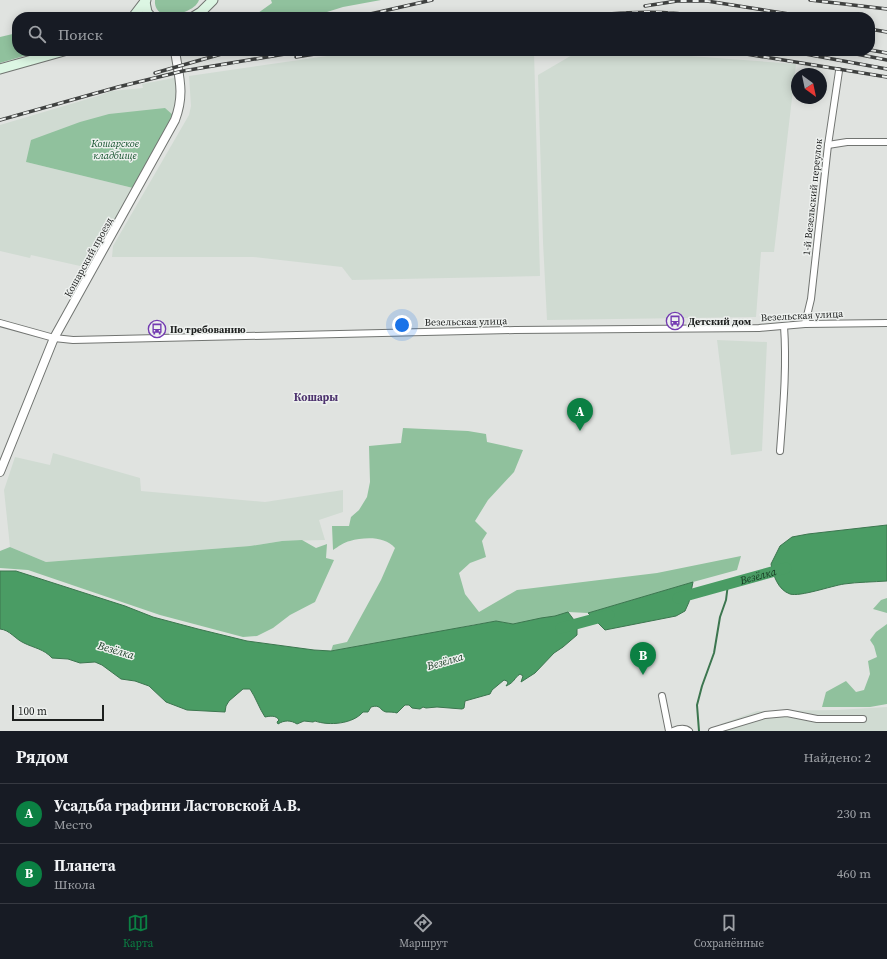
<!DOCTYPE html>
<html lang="ru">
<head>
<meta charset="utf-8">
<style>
  body { margin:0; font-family:"Source Serif 4",serif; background:#20242c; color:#f1f3f6 }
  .compass { position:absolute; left:791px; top:68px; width:36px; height:36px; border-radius:50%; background:#171b24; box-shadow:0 2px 10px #0003; rotate:147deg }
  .scale { position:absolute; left:12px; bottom:10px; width:92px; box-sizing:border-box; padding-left:4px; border:2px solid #1d1f1e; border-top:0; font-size:11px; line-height:14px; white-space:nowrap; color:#1d1f1e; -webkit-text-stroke:3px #edf0ee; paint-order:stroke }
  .you { position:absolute; left:402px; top:325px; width:14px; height:14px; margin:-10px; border:3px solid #fff; border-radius:50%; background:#1a73e8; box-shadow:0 0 0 6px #1a73e833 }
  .badge { display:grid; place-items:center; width:26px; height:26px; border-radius:50%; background:#0b8043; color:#fff; font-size:13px; font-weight:700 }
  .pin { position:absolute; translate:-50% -33px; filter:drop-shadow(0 1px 2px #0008) }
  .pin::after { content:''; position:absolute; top:21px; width:14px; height:12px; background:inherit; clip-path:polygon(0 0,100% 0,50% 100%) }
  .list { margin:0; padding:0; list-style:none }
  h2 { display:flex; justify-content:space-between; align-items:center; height:52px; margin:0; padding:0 16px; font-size:17px }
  h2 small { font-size:13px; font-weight:400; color:#9ea1a6 }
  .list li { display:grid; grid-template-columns:26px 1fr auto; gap:12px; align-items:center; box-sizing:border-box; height:60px; padding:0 16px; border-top:1px solid #363941 }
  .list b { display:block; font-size:15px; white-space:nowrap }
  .list p { margin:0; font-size:13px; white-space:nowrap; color:#9ea1a6 }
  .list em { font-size:13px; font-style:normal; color:#9ea1a6 }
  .icon { flex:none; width:22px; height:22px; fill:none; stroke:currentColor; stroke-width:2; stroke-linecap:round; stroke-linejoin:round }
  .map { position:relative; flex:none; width:887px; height:731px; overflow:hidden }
  .search { position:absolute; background:#171b24; box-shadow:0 2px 10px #0003; left:12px; right:12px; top:12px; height:44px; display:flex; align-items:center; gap:10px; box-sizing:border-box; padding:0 14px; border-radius:16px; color:#9ea1a6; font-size:15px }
  .sheet { height:172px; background:#171b24 }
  nav { display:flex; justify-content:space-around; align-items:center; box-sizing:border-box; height:56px; border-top:1px solid #363941; background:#171b24; font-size:11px; color:#9ea1a6 }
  nav a { display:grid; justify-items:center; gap:2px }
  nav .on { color:#0b8043 }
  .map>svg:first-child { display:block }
  .built { fill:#d0dbd2 }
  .green { fill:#90c19d }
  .water { fill:#4a9c64; stroke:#3c764f }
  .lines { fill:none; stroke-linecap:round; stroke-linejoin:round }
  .stream { stroke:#3c764f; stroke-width:2 }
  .river { stroke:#4a9c64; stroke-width:11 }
  .minor-casing { stroke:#717471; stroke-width:8 }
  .tertiary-casing { stroke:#717471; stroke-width:10 }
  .secondary-casing { stroke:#717471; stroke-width:11 }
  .minor { stroke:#fff; stroke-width:6 }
  .tertiary { stroke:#fff; stroke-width:8 }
  .secondary { stroke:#dcf6e3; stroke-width:9 }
  .rail-casing { stroke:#3f4140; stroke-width:3.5 }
  .rail { stroke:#edf0ee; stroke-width:2; stroke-dasharray:6; stroke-linecap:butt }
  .labels { text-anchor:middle; stroke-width:3; stroke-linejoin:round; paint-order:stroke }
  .park-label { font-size:10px; font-style:italic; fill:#104e29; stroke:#edf0ee }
  .street-label { font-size:10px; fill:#1d1f1e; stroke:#edf0ee }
  .poi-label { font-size:10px; font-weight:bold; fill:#1d1f1e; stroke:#edf0ee; text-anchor:start }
  .neighbourhood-label { font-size:11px; font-weight:bold; fill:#4d336e; stroke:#edf0ee }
  .water-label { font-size:11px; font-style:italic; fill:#163921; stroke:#edf0ee }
</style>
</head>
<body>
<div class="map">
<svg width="887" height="731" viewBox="0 0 887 731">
  <rect width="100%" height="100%" fill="#e0e3e0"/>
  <g class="built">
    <path d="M362 51H534L540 276 352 280 342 267 253 257H112L113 246 189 115 191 106 189 76Z"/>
    <path d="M579 51H623L796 64 774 252H761L756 317 547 320 543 242 538 75Z"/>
    <path d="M179 77 174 116 26 162 133 188 89 268 31 255 30 258 0 251V125L101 95 111 91 143 88 142 84Z"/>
    <path d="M717 340 767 342 762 451 731 455Z"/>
    <path d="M53 453 140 478 141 491 265 502 343 490V512L319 520 325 540 282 541 250 546 46 562 10 547 4 490 15 457 50 465Z"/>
    <path d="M887 707V731H721V724L757 711 837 710Z"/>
  </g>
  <g class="green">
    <path d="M155 0H199C195 11 178 14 168 16 160 14 154 9 155 0Z"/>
    <path d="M271 0H381L343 7 311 17H247L258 13 272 3Z"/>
    <path d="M17 33V51H41L0 63V37Z"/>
    <path d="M165 108 174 116 133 188 26 162 31 140 80 122 109 114Z"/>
    <path d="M403 428 468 431 486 434 487 442 523 450 514 472 488 500 475 521 487 533 482 541 486 557 470 563 459 573 465 594 479 612 517 590 657 573 741 556 737 570 693 582 588 613 568 612 557 616 513 624 496 621 472 625 438 632 331 651 333 645 347 642 381 580 395 548C385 536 364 537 350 541 344 542 338 547 333 550L332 526H349L351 517 359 510 367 497 370 482 369 446 401 443Z"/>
    <path d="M302 540 316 548 327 544 326 558 334 560 315 602 290 615 273 628 257 636 243 637 160 615 28 570 0 568V551L10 547 46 562 250 546 282 541Z"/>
    <path d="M887 598V613L873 609 881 600Z"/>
    <path d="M887 624V704L870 707H822L826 692 846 681 856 692 864 690 870 674 868 661 877 657 874 646 870 640 876 632Z"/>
  </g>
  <g class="water">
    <path d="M887 525V581C873 582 858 582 844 584 831 586 800 597 790 594 778 590 773 575 771 564L780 546 792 537 808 534Z"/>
    <path d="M0 571H16L125 606 153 617 198 629 247 641 314 650 331 651 496 621 513 624 541 618 555 616 568 612 577 624V635L563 647 554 653 535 673 521 682 523 676 520 674C514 678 515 682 506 686L508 683 507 681 504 680 492 690 490 694 465 701 464 708 462 709 437 707 426 708 423 707 420 709 412 708 409 705H405L397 713C394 712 390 712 386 712 379 710 381 704 371 707L368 712H363C353 724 329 726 315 721L313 722 304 721 297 724C291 720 284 720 278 724L277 722 279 720C276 715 270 716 265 717 259 708 256 698 250 689H243L229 701 226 706 225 712 187 710 166 702 149 686 135 681 121 679 102 665 95 662 80 663 68 659 52 658C44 649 34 648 24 643 15 639 10 630 0 629Z"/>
    <path d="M693 582 689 602 685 611 676 616 605 630 588 613Z"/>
  </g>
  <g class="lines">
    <path class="stream" d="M699 731 697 705 702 686 714 653 720 617 726 600 728 584"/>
    <g class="river">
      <path id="s1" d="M678 598 786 568"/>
      <path d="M561 628 609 615"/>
    </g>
    <defs>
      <g id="minor">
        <path d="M828 145 847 142H887"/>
        <path d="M0 323 54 338 73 340 515 330 759 328 805 324 887 323"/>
        <path d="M805 324 811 299 828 145 839 71"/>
        <path d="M780 451C783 410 787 368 784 326"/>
        <path d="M662 696 669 731"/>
        <path d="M673 731C678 729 684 727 689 731"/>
        <path d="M712 731 765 715 787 713 817 719H863"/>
      </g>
      <path id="tertiary" d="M0 472 54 338 175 120C185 94 179 77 175 51"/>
      <g id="secondary">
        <path d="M145 2 147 12 151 17"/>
        <path d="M133 17 146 0"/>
        <path d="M193 17 201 12 213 0"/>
        <path d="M0 69 64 51"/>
      </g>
    </defs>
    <use href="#minor" class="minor-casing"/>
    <use href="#tertiary" class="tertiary-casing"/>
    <use href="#secondary" class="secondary-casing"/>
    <use href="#minor" class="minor"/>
    <use href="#tertiary" class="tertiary"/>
    <use href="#secondary" class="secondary"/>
    <defs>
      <g id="rail">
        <path d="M810 0 887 9"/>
        <path d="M645 6 677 1H707L808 17"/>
        <path d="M608 14C641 11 672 11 705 17"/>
        <path d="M357 17 432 0"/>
        <path d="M870 29 887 32"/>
        <path d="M870 50 887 53"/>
        <path d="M728 51 887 77"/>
        <path d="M789 51 887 69"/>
        <path d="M841 51 887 60"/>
        <path d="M296 57 334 51"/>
        <path d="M155 73 232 51"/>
        <path d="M0 120 118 87 183 71 303 51"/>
      </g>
    </defs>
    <use href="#rail" class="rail-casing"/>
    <use href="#rail" class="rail"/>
  </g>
  <defs>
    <symbol id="bus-ring" viewBox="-11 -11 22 22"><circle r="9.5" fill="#edf0ee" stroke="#733ab1" stroke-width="1.5"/><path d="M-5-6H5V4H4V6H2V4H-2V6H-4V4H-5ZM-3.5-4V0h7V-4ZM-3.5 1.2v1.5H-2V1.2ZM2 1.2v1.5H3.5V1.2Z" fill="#733ab1"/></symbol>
  </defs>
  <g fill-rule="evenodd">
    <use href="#bus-ring" x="665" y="311" width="20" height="20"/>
    <use href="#bus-ring" x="147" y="319" width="20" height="20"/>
  </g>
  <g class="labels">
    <g class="park-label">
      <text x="115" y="147">Кошарское<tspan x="115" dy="12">кладбище</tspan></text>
    </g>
    <g class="street-label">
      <text transform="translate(812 197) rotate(-84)" y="4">1-й Везельский переулок</text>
      <text transform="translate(88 257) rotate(-61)" y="4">Кошарский проезд</text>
      <text transform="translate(802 315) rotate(-3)" y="4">Везельская улица</text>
      <text transform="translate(466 321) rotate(-1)" y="4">Везельская улица</text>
    </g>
    <g class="poi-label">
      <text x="688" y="325">Детский дом</text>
      <text x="170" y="333">По требованию</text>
    </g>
    <g class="neighbourhood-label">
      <text x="316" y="401">Кошары</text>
    </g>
    <g class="water-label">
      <text dy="4" stroke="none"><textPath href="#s1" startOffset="83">Везёлка</textPath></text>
      <text transform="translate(116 650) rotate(16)" y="4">Везёлка</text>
      <text transform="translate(445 661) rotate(-16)" y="4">Везёлка</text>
    </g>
  </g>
</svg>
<svg class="compass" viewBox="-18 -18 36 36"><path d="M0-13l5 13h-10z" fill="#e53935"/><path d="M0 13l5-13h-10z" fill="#9ea1a6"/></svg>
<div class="scale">100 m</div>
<div class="you"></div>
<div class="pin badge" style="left:580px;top:431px">A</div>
<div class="pin badge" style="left:643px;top:675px">B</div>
<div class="search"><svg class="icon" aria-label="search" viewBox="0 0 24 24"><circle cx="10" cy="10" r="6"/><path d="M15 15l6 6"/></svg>Поиск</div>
</div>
<section class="sheet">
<h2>Рядом<small>Найдено: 2</small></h2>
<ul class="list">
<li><span class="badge">A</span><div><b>Усадьба графини Ластовской А.В.</b><p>Место</p></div><em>230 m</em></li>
<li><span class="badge">B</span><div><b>Планета</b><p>Школа</p></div><em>460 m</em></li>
</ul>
</section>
<nav>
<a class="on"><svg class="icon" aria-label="map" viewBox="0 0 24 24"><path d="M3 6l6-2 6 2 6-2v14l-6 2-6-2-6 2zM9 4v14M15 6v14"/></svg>Карта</a>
<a><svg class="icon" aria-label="directions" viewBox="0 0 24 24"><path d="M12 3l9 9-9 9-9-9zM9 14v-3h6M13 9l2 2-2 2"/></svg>Маршрут</a>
<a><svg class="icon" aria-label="saved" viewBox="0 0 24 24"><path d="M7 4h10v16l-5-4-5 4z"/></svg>Сохранённые</a>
</nav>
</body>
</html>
